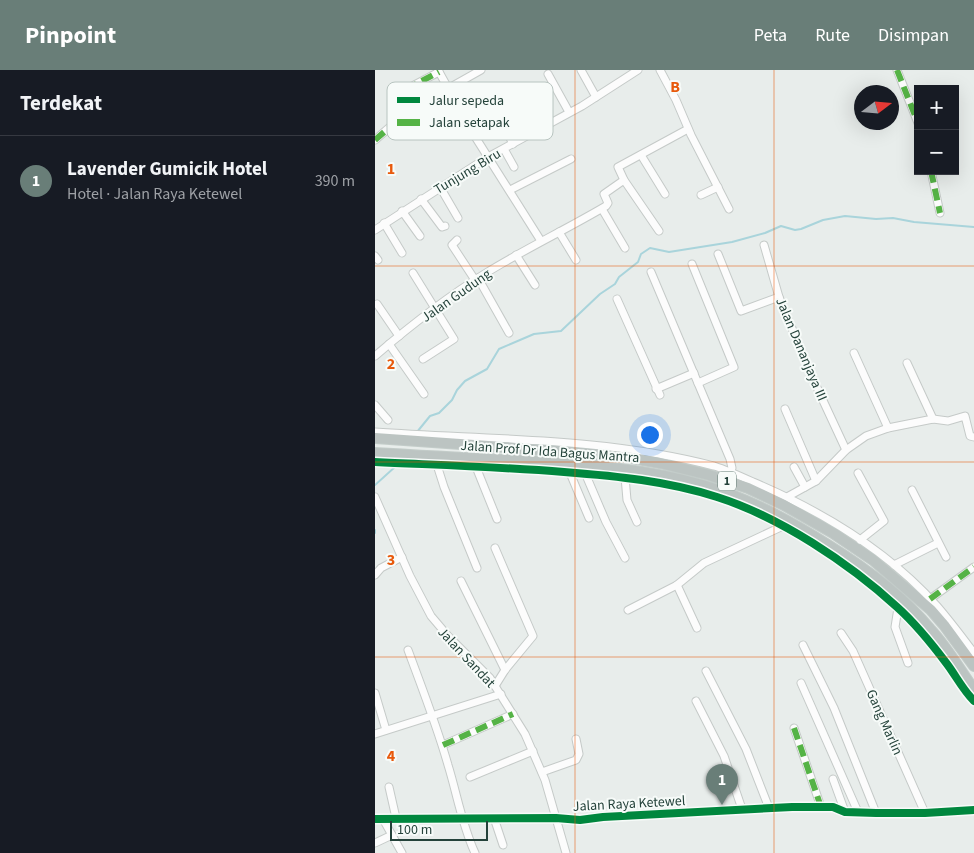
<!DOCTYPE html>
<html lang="id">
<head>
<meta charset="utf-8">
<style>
  body { margin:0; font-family:"Source Sans 3",sans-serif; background:#20242c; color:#f1f3f6 }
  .controls { position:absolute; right:15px; top:15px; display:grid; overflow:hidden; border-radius:0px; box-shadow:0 5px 20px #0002 }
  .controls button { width:45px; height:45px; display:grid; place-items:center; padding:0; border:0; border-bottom:1px solid #363941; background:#171b24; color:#f1f3f6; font:25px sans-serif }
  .compass { position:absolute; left:479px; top:15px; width:45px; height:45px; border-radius:50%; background:#171b24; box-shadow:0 5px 20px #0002; rotate:74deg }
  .scale { position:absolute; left:15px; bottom:12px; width:98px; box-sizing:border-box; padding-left:5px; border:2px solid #24423a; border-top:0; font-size:14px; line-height:18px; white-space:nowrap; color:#24423a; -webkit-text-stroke:4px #f7fbf9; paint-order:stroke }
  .you { position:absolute; left:274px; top:364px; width:18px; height:18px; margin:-12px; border:4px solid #fff; border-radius:50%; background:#1a73e8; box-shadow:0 0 0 8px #1a73e833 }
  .badge { display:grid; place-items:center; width:32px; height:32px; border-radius:50%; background:#697e78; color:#fff; font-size:16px; font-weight:700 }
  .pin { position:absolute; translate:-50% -41px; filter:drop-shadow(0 1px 2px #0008) }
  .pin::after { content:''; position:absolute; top:26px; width:18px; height:15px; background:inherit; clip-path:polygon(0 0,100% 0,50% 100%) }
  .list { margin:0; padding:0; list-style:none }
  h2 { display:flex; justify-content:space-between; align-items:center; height:65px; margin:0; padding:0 20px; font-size:21px }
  h2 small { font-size:16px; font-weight:400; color:#9ea1a6 }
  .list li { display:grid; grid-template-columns:32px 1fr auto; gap:15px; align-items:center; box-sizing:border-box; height:90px; padding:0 20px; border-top:1px solid #363941 }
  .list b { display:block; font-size:19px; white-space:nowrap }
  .list p { margin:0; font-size:16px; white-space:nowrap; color:#9ea1a6 }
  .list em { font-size:16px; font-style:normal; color:#9ea1a6 }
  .map { position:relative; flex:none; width:599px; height:783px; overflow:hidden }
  header { display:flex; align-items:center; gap:30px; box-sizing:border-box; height:70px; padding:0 25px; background:#697e78; color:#fff }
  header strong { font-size:24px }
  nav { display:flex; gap:28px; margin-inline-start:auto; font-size:18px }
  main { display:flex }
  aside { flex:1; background:#171b24 }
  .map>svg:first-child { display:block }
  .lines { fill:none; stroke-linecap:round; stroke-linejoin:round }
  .stream { stroke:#a9d4db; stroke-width:2 }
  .minor-casing { stroke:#c5cac8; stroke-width:9 }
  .highway-casing { stroke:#c3ccc9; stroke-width:12 }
  .minor { stroke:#fcfcfc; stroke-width:7 }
  .highway { stroke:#bcc4c2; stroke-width:10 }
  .quiet { stroke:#55b346; stroke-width:6; stroke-dasharray:12 6; stroke-linecap:butt }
  .cycleway-casing { stroke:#f7fbf9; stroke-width:11 }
  .cycleway { stroke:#00873e; stroke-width:8 }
  .grid { fill:none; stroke:#e8590c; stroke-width:1; stroke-opacity:0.55 }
  .labels { text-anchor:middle; stroke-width:4; stroke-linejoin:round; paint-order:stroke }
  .shield { fill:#f7fbf9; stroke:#637a73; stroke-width:1 }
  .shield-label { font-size:12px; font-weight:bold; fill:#24423a }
  .street-label { font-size:14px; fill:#24423a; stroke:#f7fbf9 }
  .key { fill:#f7fbf9; stroke:#b8c4c0; stroke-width:1 }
  .key-label { font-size:14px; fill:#24423a }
  .grid-label { font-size:16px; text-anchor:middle; font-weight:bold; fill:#e8590c; stroke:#f7fbf9; stroke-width:4; stroke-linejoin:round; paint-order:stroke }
</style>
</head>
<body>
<header>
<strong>Pinpoint</strong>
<nav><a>Peta</a><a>Rute</a><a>Disimpan</a></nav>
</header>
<main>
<aside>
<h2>Terdekat<small></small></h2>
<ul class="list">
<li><span class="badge">1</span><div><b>Lavender Gumicik Hotel</b><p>Hotel · Jalan Raya Ketewel</p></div><em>390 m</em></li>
</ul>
</aside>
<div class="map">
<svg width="599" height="783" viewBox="0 0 599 783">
  <rect width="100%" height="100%" fill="#e8edeb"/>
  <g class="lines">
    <g class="stream">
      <path d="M42 362 55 346 64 343 77 330 82 320 90 311 112 299 124 279 159 264 186 261 225 224 240 214 244 207 263 192 266 184 275 178 294 182 357 172 390 163 406 156 420 160 426 159 448 150 470 146 501 149 518 148 539 152 599 157"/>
      <path d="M0 415 21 396"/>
      <path d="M0 460V463"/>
    </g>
    <defs>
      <g id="minor">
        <path d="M63 0 99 65 166 171"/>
        <path d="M206 0 221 27"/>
        <path d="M285 0 301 30 316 65 354 139"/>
        <path d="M522 0 543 53"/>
        <path d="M173 4 194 42"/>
        <path d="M74 18 106 0"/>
        <path d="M151 29 168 57"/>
        <path d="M122 42 138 74"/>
        <path d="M0 70 31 43V37L23 28 24 23 64 2"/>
        <path d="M129 79 139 97"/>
        <path d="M266 85 290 124"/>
        <path d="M556 101 565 143"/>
        <path d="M65 117 83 148"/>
        <path d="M135 120 196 89"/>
        <path d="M326 125 343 117"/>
        <path d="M46 129 67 157 70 156"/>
        <path d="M227 139 250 178"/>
        <path d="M27 141 45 166"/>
        <path d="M9 153 27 183"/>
        <path d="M0 160 113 87 207 36 263 0"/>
        <path d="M284 161 249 110 243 97 313 59"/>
        <path d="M184 162 201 190"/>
        <path d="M82 170 77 175 100 210"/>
        <path d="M389 175 404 227 438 309 471 380"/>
        <path d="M343 184 366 241 404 227"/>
        <path d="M141 185 160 215"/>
        <path d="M0 186 3 190"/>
        <path d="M317 194 359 297 323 313"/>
        <path d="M276 202 355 389 357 398 355 402"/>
        <path d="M38 203 79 269 48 289"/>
        <path d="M103 208 134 263"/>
        <path d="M242 229 285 325"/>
        <path d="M2 234 24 266"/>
        <path d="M14 274 49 324"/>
        <path d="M479 283 513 358"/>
        <path d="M0 286C35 256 72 227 111 203 150 179 192 159 231 136L233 133 229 124 249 110"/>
        <path d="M532 293 558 349"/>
        <path d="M281 319 319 303"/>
        <path d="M0 335 13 350"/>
        <path d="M410 339 441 411"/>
        <path d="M0 362C113 370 228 367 339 396 352 400 365 406 378 412 444 440 513 481 562 536 575 551 587 567 599 583"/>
        <path d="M0 392C63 395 126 397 189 402 241 406 293 411 342 427 405 447 474 493 522 537 541 554 557 574 572 594 581 606 588 620 599 631"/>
        <path d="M62 395 69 417 102 498"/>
        <path d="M101 397 122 449"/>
        <path d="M419 397 430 417"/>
        <path d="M195 403 214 448"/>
        <path d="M210 403 231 452 250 488"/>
        <path d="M483 403 509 451 485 470"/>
        <path d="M250 407 252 430 262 452"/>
        <path d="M537 420 571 487"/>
        <path d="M0 427 35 506 56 546 73 566 115 608 150 664 170 710 191 783"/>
        <path d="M412 427 441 411 471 380 491 366 513 358 558 349 573 351 590 346 595 366 599 367"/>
        <path d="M519 495 563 473"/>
        <path d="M0 505 6 498 27 487"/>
        <path d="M86 511 130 600"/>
        <path d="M302 515 322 558"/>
        <path d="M555 529 599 497"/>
        <path d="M523 538 520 557 533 593"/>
        <path d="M253 540 302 515 329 493 408 456"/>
        <path d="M466 563 478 581 550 743"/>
        <path d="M428 575 459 638 501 743"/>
        <path d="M33 580C47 618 62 656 73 695 82 724 87 755 100 783"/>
        <path d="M331 601 371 679 394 738"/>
        <path d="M426 613 483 742"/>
        <path d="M120 616 130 600 158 566 120 478"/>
        <path d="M0 623 11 660"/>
        <path d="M321 631 349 686 367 739"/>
        <path d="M419 658 446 737"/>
        <path d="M0 664 126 624"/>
        <path d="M68 675 138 644"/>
        <path d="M167 702 201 690 204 684 201 669"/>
        <path d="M95 707 158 681"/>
        <path d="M458 709 470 742"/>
        <path d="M14 717 21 748"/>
        <path d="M119 748 128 775"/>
        <path d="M0 749 181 748 205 750 228 747 417 737H458L470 742 501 743H550L599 740"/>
        <path d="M8 749 27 783"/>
        <path d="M0 773 17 765"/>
      </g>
      <g id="highway">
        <path d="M0 368 183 381 257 388 285 393 334 405 373 418 409 435 458 463 498 490 556 540 569 555 599 596"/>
        <path d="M0 383C52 386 103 389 155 391 213 395 271 399 327 415 373 428 413 450 453 475 490 498 527 525 555 559 572 577 585 600 599 620"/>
      </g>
    </defs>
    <use href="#minor" class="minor-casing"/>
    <use href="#highway" class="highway-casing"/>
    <use href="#minor" class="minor"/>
    <use href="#highway" class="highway"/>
    <g class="quiet">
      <path d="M522 0 543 53"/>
      <path d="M151 29 168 57"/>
      <path d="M0 70 31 43V37L23 28 24 23 64 2"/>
      <path d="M556 101 565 143"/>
      <path d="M555 529 599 497"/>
      <path d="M419 658 446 737"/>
      <path d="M68 675 138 644"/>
    </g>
    <defs>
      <g id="cycleway">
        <path d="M0 392C63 395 126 397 189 402 241 406 293 411 342 427 405 447 474 493 522 537 541 554 557 574 572 594 581 606 588 620 599 631"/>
        <path d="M0 749 181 748 205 750 228 747 417 737H458L470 742 501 743H550L599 740"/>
      </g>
    </defs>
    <use href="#cycleway" class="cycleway-casing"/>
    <use href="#cycleway" class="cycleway"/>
  </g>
  <path class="grid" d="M200 0V783M399 0V783M0 196H599M0 392H599M0 587H599"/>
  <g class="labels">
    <rect class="shield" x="343" y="401.5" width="18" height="19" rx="4"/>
    <g class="shield-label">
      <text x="352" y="415">1</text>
    </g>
    <g class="street-label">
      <text transform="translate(92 101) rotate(-31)" y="5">Tunjung Biru</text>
      <text transform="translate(81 225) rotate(-35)" y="5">Jalan Gudung</text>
      <text transform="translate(427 279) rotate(67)" y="5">Jalan Dananjaya III</text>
      <text transform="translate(175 381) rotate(4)" y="5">Jalan Prof Dr Ida Bagus Mantra</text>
      <text transform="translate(92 587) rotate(47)" y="5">Jalan Sandat</text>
      <text transform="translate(510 652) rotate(66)" y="5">Gang Marlin</text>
      <text transform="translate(254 733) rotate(-3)" y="5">Jalan Raya Ketewel</text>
    </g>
  </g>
  <rect x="12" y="12" width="166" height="58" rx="8" class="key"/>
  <rect x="22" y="27" width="23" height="6" fill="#00873e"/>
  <rect x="22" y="49" width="23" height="7" fill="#55b346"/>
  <g class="key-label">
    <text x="54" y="35">Jalur sepeda</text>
    <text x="54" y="57">Jalan setapak</text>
  </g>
  <g class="grid-label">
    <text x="300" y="22">B</text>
    <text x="16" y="104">1</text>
    <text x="16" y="299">2</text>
    <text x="16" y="495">3</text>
    <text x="16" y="691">4</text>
  </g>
</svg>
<div class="controls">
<button>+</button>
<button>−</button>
</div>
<svg class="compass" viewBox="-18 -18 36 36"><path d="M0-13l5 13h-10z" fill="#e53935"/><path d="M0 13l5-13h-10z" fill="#9ea1a6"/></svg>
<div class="scale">100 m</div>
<div class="you"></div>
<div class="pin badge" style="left:347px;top:735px">1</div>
</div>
</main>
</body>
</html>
